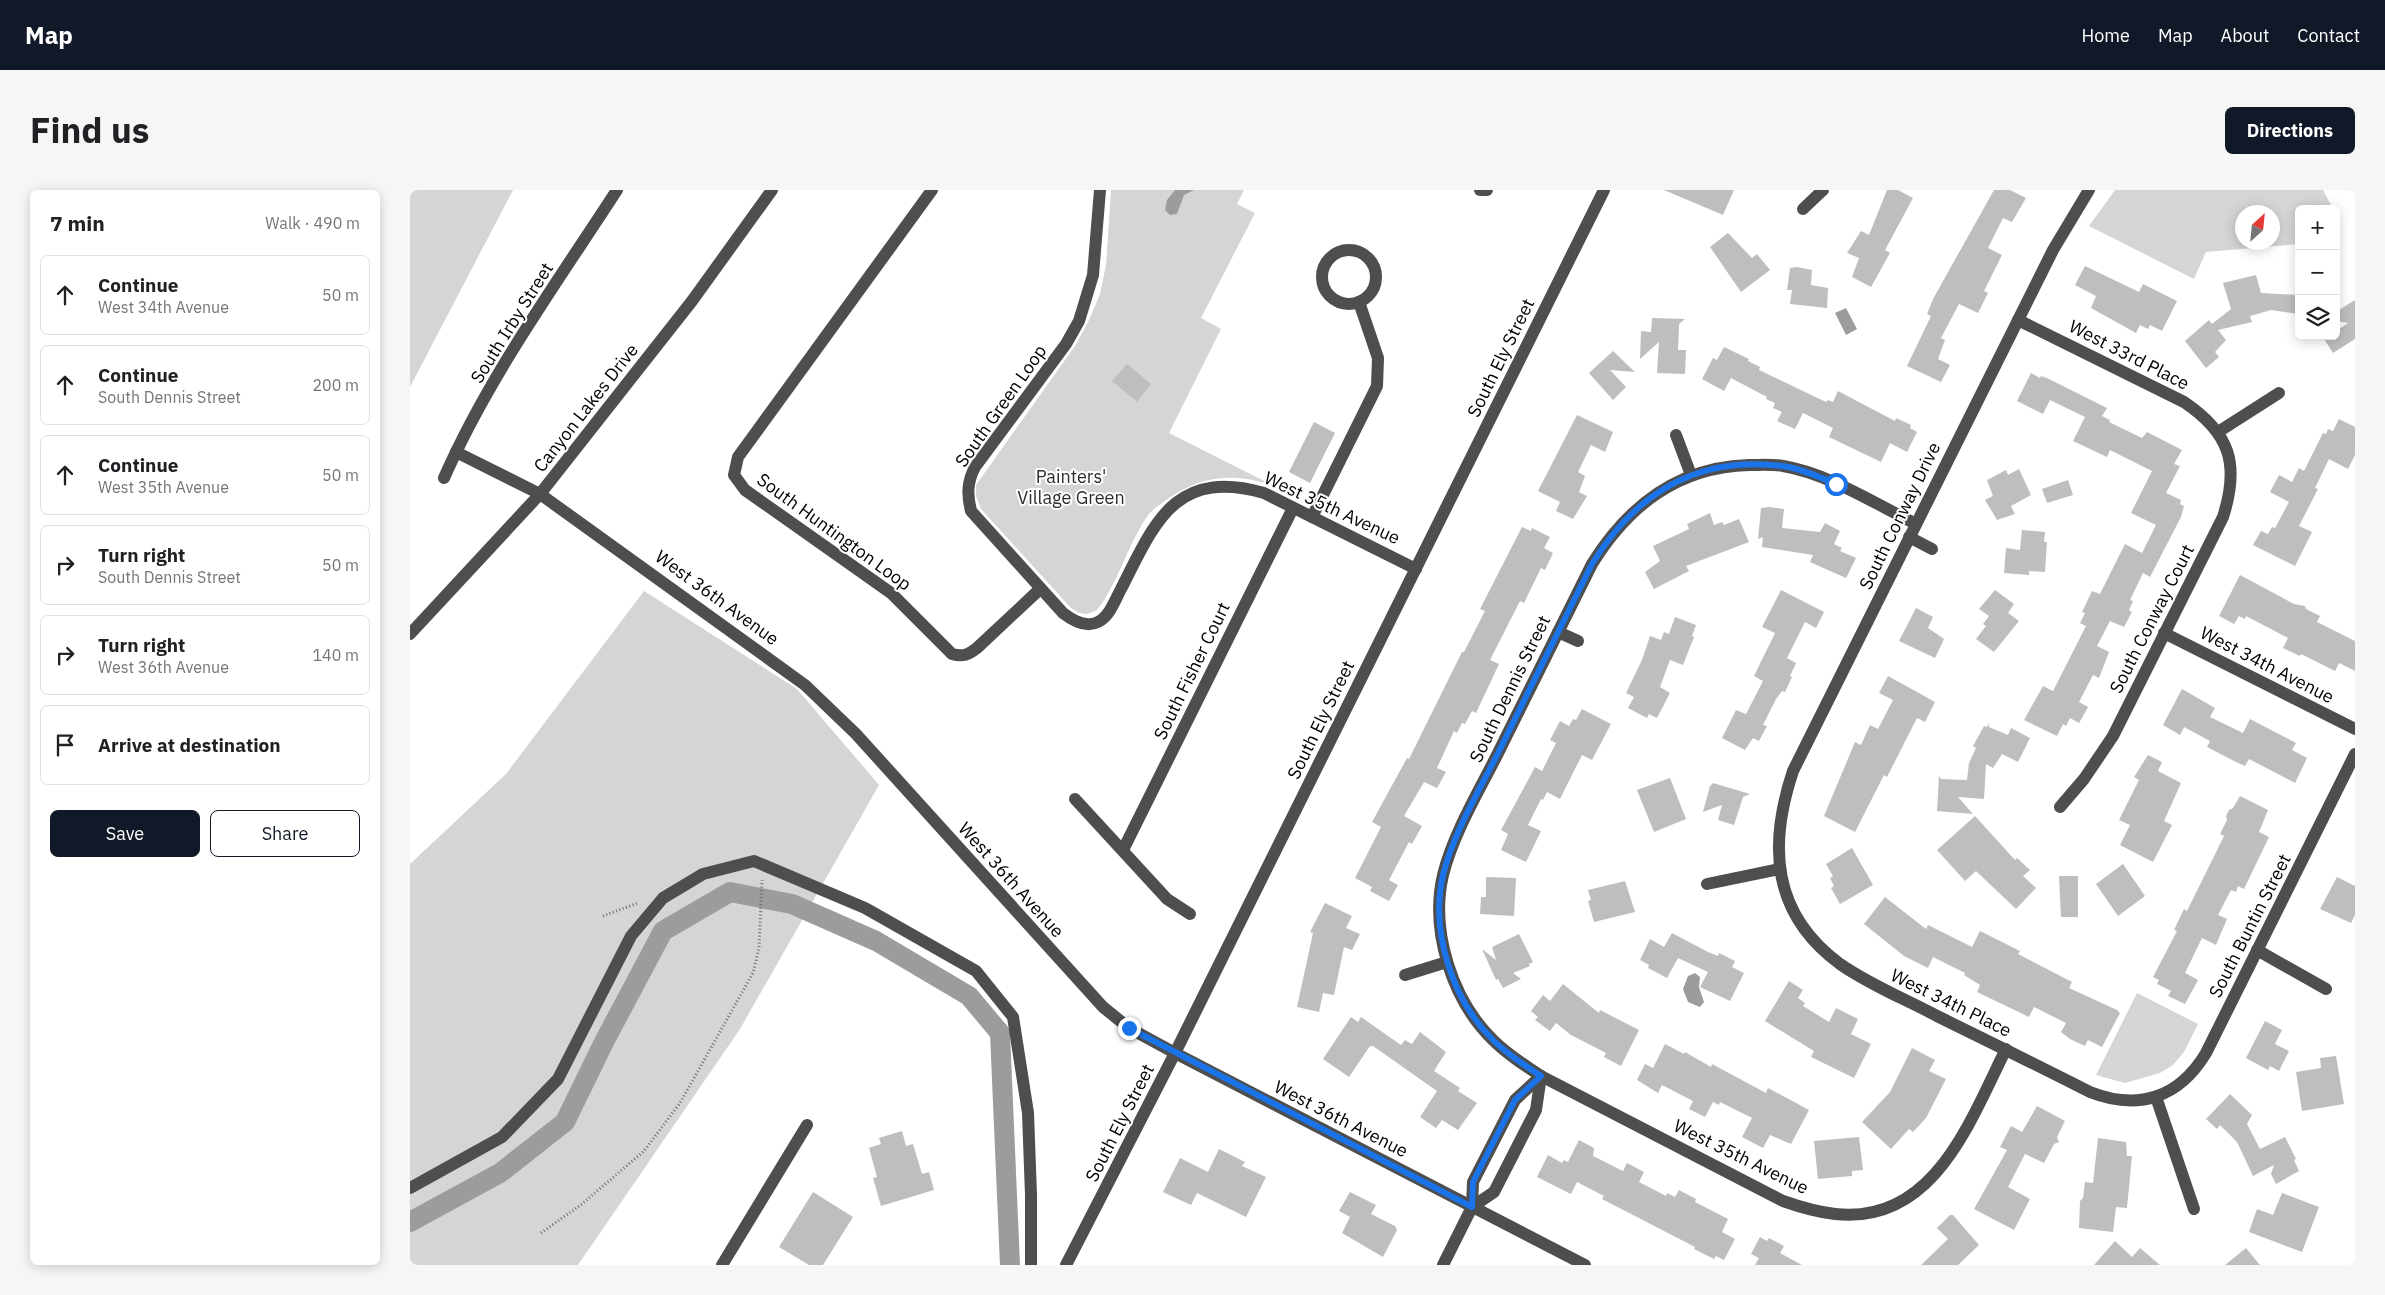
<!DOCTYPE html>
<html lang="en">
<head>
<meta charset="utf-8">
<style>
  body { margin:0; font-family:"IBM Plex Sans",sans-serif; background:#f6f6f6; color:#202124 }
  .controls { position:absolute; right:15px; top:15px; display:grid; overflow:hidden; border-radius:8px; box-shadow:0 2px 12px #0003 }
  .controls button { width:45px; height:45px; display:grid; place-items:center; padding:0; border:0; border-bottom:1px solid #e0e0e0; background:#fff; color:#202124; font:25px sans-serif }
  .compass { position:absolute; left:1825px; top:15px; width:45px; height:45px; border-radius:50%; background:#fff; box-shadow:0 2px 12px #0003; rotate:27deg }
  .stop { position:absolute; width:15px; height:15px; margin:-11px; border:4px solid #1a73e8; border-radius:50%; background:#fff }
  .stop.end { background:#1a73e8; border-color:#fff; box-shadow:0 1px 5px #0008 }
  .list { margin:0; padding:0; list-style:none }
  h2 { display:flex; justify-content:space-between; align-items:center; height:65px; margin:0; padding:0 20px; font-size:21px }
  h2 small { font-size:16px; font-weight:400; color:#757577 }
  .list li { display:grid; grid-template-columns:32px 1fr auto; gap:15px; align-items:center; box-sizing:border-box; height:80px; margin:0 10px 10px; padding:0 10px; border:1px solid #e0e0e0; border-radius:8px }
  .list b { display:block; font-size:19px; white-space:nowrap }
  .list p { margin:0; font-size:16px; white-space:nowrap; color:#757577 }
  .list em { font-size:16px; font-style:normal; color:#757577 }
  .actions { display:flex; gap:10px; padding:15px 20px }
  .actions a { flex:1; padding:11px 0; border:1px solid #111827; border-radius:8px; text-align:center; font-size:18px; color:#111827 }
  .actions .main { background:#111827; color:#fff }
  .icon { flex:none; width:28px; height:28px; fill:none; stroke:currentColor; stroke-width:2; stroke-linecap:round; stroke-linejoin:round }
  .map { position:relative; flex:none; width:1945px; height:1075px; overflow:hidden; border-radius:8px }
  header { display:flex; align-items:center; gap:30px; box-sizing:border-box; height:70px; padding:0 25px; background:#111827; color:#fff }
  header strong { font-size:24px }
  nav { display:flex; gap:28px; margin-inline-start:auto; font-size:18px }
  .intro { display:flex; align-items:center; justify-content:space-between; box-sizing:border-box; height:120px; padding:0 30px }
  h1 { margin:0; font-size:35px }
  .button { padding:12px 22px; border-radius:8px; background:#111827; color:#fff; font-size:18px; font-weight:700 }
  main { display:flex; gap:30px; padding:0 30px }
  aside { flex:1; background:#fff; border-radius:8px; box-shadow:0 2px 12px #0003 }
  .map>svg:first-child { display:block }
  .green { fill:#d5d5d5; fill-rule:evenodd }
  .water { fill:#9c9c9c }
  .lines { fill:none; stroke-linecap:round; stroke-linejoin:round }
  .canal { stroke:#9c9c9c; stroke-width:20 }
  .building { fill:#bebebe }
  .path { stroke:#707070; stroke-width:3; stroke-dasharray:1 2.5; stroke-linecap:butt }
  .minor { stroke:#4e4e4e; stroke-width:12 }
  .route { stroke:#1a73e8; stroke-width:6 }
  .labels { text-anchor:middle; stroke-width:4; stroke-linejoin:round; paint-order:stroke }
  .street-label { font-size:18px; fill:#000; stroke:#fff }
  .park-label { font-size:18px; fill:#2c2c2c; stroke:#fff }
</style>
</head>
<body>
<header>
<strong>Map</strong>
<nav><a>Home</a><a>Map</a><a>About</a><a>Contact</a></nav>
</header>
<div class="intro"><h1>Find us</h1><a class="button">Directions</a></div>
<main>
<aside>
<h2>7 min<small>Walk · 490 m</small></h2>
<ul class="list">
<li><svg class="icon" aria-label="ahead" viewBox="0 0 24 24"><path d="M12 20V5M6 11l6-6 6 6"/></svg><div><b>Continue</b><p>West 34th Avenue</p></div><em>50 m</em></li>
<li><svg class="icon" aria-label="ahead" viewBox="0 0 24 24"><path d="M12 20V5M6 11l6-6 6 6"/></svg><div><b>Continue</b><p>South Dennis Street</p></div><em>200 m</em></li>
<li><svg class="icon" aria-label="ahead" viewBox="0 0 24 24"><path d="M12 20V5M6 11l6-6 6 6"/></svg><div><b>Continue</b><p>West 35th Avenue</p></div><em>50 m</em></li>
<li><svg class="icon" aria-label="right" viewBox="0 0 24 24"><path d="M7 20v-9h11M14 6l5 5-5 5"/></svg><div><b>Turn right</b><p>South Dennis Street</p></div><em>50 m</em></li>
<li><svg class="icon" aria-label="right" viewBox="0 0 24 24"><path d="M7 20v-9h11M14 6l5 5-5 5"/></svg><div><b>Turn right</b><p>West 36th Avenue</p></div><em>140 m</em></li>
<li><svg class="icon" aria-label="arrive" viewBox="0 0 24 24"><path d="M6 21V4h12l-3 4 3 4H6"/></svg><div><b>Arrive at destination</b></div></li>
</ul>
<div class="actions"><a class="main">Save</a><a>Share</a></div>
</aside>
<div class="map">
<svg width="1945" height="1075" viewBox="0 0 1945 1075">
  <rect width="100%" height="100%" fill="#fff"/>
  <g class="green">
    <path d="M0 0H103L0 197Z"/>
    <path d="M701 0H834L827 14 845 23 791 128 811 139 759 243 862 295C823 283 793 285 759 308 751 314 741 320 736 328 717 357 708 393 687 420 676 426 671 425 661 418L571 319 566 306V295L665 156 679 130 690 104 696 75Z"/>
    <path d="M1705 0H1913L1923 19H1889V54L1796 62 1784 89 1679 36ZM1832 22H1862V52H1832Z"/>
    <path d="M234 401 387 499 469 595 330 839 168 1075H0V674L96 584Z"/>
    <path d="M1727 803 1788 834 1774 862 1763 875 1750 883 1715 893 1686 885Z"/>
  </g>
  <g class="water">
    <path d="M765 0H784L774 5 767 24 760 25 755 20 757 10Z"/>
    <path d="M1436 118 1447 139 1436 145 1425 123Z"/>
    <path d="M1285 783 1290 787 1289 797 1294 812 1290 817 1278 812 1273 799 1278 786Z"/>
  </g>
  <g class="lines">
    <path class="canal" d="M0 1032 90 983 155 932 194 852 253 741 320 702 382 714 466 751 559 806 590 843 600 1075"/>
  </g>
  <g class="building">
    <path d="M1254 0H1324L1313 25Z"/>
    <path d="M1477 0H1488L1503 8 1475 60 1480 63 1461 97 1442 87 1449 68 1437 63 1451 41 1459 45Z"/>
    <path d="M1584 0H1600L1616 8 1602 32 1593 28 1578 58 1592 65 1574 101 1578 103 1568 123 1549 114 1531 148 1535 150 1528 169 1540 175 1531 192 1497 176 1521 126 1517 124 1523 109Z"/>
    <path d="M1318 43 1342 68 1347 64 1360 80 1331 102 1300 57Z"/>
    <path d="M1675 76 1729 102 1733 94 1767 111 1752 141 1740 135 1738 139 1730 135 1726 143 1681 118 1686 106 1665 95Z"/>
    <path d="M1387 77 1402 80 1401 95 1418 98 1417 118 1380 114 1382 100H1377L1380 78Z"/>
    <path d="M1846 85 1851 103 1889 105V124L1861 120 1840 126 1842 132 1808 140 1816 150 1805 162 1809 167 1796 178 1775 151 1799 130 1802 134 1821 119 1813 93Z"/>
    <path d="M1945 110V149L1923 163 1914 149 1918 146H1926V141L1938 133 1926 131V122Z"/>
    <path d="M1242 128 1275 129 1269 134 1268 160H1276L1275 184 1247 183 1249 152 1230 169 1231 141 1241 142Z"/>
    <path d="M1314 157 1339 169 1338 171 1350 177 1349 180 1416 212 1418 210 1423 212 1428 201 1485 231 1486 228 1501 235 1500 238 1507 242 1497 262 1480 253 1471 272 1419 247 1423 238 1393 223 1385 239 1367 231 1372 222 1363 218 1365 213 1356 209 1357 207 1321 188 1314 201 1292 189 1303 168 1307 170Z"/>
    <path d="M1203 161 1225 182 1200 180 1216 197 1203 210 1179 183Z"/>
    <path d="M717 174 741 194 727 212 702 191Z"/>
    <path d="M1621 183 1630 188 1631 186 1637 188 1697 218 1692 226 1700 230 1699 232 1732 248 1737 242 1772 260 1764 274 1770 276 1756 303 1771 310 1770 314 1774 316 1771 327 1740 387 1733 383 1720 410 1723 411 1719 420 1722 422 1714 437 1700 431 1687 456 1699 462 1689 488 1683 485 1669 512 1678 517 1669 533 1660 528 1656 536 1653 534 1647 546 1614 530 1633 496 1643 501 1676 436 1670 433 1675 423 1672 422 1682 401 1690 404 1715 354 1732 363 1746 335 1721 323 1742 281 1700 260 1697 267 1663 251 1675 227 1640 210 1633 224 1607 211Z"/>
    <path d="M1167 225 1203 242 1195 262 1181 255 1168 282 1175 286 1169 302 1177 306 1163 329 1146 321 1150 312 1128 301Z"/>
    <path d="M1929 229 1945 237V265L1938 279 1919 269 1905 298 1908 299 1889 336 1902 342 1885 376 1843 355 1851 341 1858 344 1862 337 1865 338 1879 312 1860 302 1869 285 1882 292 1889 278 1894 281 1913 243 1916 244 1918 239 1923 241Z"/>
    <path d="M904 232 925 243 900 293 879 282Z"/>
    <path d="M1609 279 1621 305 1601 316 1605 324 1587 330 1575 310 1583 306 1577 290 1596 280 1598 285Z"/>
    <path d="M1658 290 1663 305 1637 313 1632 299Z"/>
    <path d="M1360 317 1374 319 1372 338 1410 342 1415 333 1430 341 1424 354 1432 358 1430 361 1446 368 1436 388 1400 372 1403 365 1352 357 1353 347 1348 349 1351 318Z"/>
    <path d="M1300 323 1304 335 1312 332 1314 335 1329 329 1339 352 1276 376 1279 381 1244 399 1235 382 1250 371 1243 356 1279 339 1277 334Z"/>
    <path d="M1112 337 1121 341 1122 338 1140 347 1134 358 1143 363 1135 380 1131 378 1114 413 1110 411 1080 470 1089 474 1066 523 1062 521 1055 534 1052 533 1047 543 1044 541 1027 578 1036 582 1027 598 1014 592 994 626 1012 636 1002 654 999 652 979 690 988 695 979 711 960 701 962 697 945 688 971 637 962 632 997 568 999 569 1052 462H1054L1075 421 1070 419Z"/>
    <path d="M1612 340 1635 342 1634 352H1637L1635 382 1619 381V385L1594 383 1596 358 1610 360Z"/>
    <path d="M1830 385 1884 414 1895 416 1896 419 1910 426 1907 432 1945 451V481L1929 473 1925 481 1891 464 1890 466 1873 458 1878 448 1836 426 1835 429 1829 426 1824 434 1809 426Z"/>
    <path d="M1371 400 1414 422 1406 438 1395 432 1377 468 1386 473 1380 486 1382 487 1375 502 1372 501 1366 509 1353 535 1357 536 1349 551 1343 548 1335 560 1312 548 1326 520 1336 524 1353 491 1344 486 1365 443 1352 437Z"/>
    <path d="M1585 400 1604 414 1598 423 1609 431 1584 462 1566 449 1576 436 1573 434 1579 426 1569 419Z"/>
    <path d="M1506 418 1523 427 1518 438 1534 449 1525 468 1489 451Z"/>
    <path d="M1265 427 1286 435 1282 446 1284 447 1273 475 1260 470 1250 497 1260 503 1247 528 1239 524 1237 528 1218 518 1224 507 1216 503 1232 470 1240 446 1251 450 1254 442 1259 444Z"/>
    <path d="M1478 486 1525 512 1515 532 1507 528 1477 587 1474 585 1445 642 1414 626 1445 552 1451 555 1460 535 1468 539 1483 510 1469 503Z"/>
    <path d="M1772 499 1805 518 1800 527 1833 543 1840 529 1886 553 1882 560 1897 568 1885 593 1839 569 1835 576 1826 572 1797 557 1800 551 1774 537 1770 545 1753 535Z"/>
    <path d="M1172 519 1201 534 1182 570 1172 565 1150 609 1137 602 1133 610 1131 609 1118 635 1131 641 1116 672 1091 660 1098 644 1091 640 1125 577 1132 581 1146 553 1140 550 1150 531 1159 536 1163 529 1166 530Z"/>
    <path d="M1579 533V537L1598 545 1601 538 1620 548 1608 572 1592 564 1583 578 1576 574 1574 609 1548 607 1563 624 1527 621 1529 586 1531 589 1557 590 1559 573 1566 558 1563 556 1574 536 1577 537Z"/>
    <path d="M1738 565 1752 572 1748 581 1771 593 1754 631 1762 635 1743 672 1710 655 1720 635 1709 630 1729 590 1724 587Z"/>
    <path d="M1260 588 1276 629 1244 642 1227 600Z"/>
    <path d="M1303 593 1340 604 1333 607 1324 635 1308 630 1312 615 1293 622 1300 596Z"/>
    <path d="M1830 606 1858 620 1849 642 1859 647 1834 699 1828 696 1826 702 1821 700 1808 725 1817 729 1806 755 1792 748 1775 783 1788 790 1775 814 1758 806 1761 801 1747 794 1749 790 1743 787 1767 741 1764 740 1774 719 1777 721 1814 646 1810 644 1817 630 1816 626 1819 620 1823 618Z"/>
    <path d="M1565 626 1605 670 1607 668 1620 680 1613 686 1626 698 1606 719 1566 681 1555 691 1527 660Z"/>
    <path d="M1442 658 1463 695 1430 714 1421 698 1424 696 1420 688 1423 686 1416 674Z"/>
    <path d="M1713 674 1735 706 1708 726 1686 694Z"/>
    <path d="M1649 686H1668V727H1651Z"/>
    <path d="M1076 687 1106 688 1104 726 1070 724 1071 707H1076Z"/>
    <path d="M1927 687 1945 696V725L1941 733 1910 719Z"/>
    <path d="M1215 691 1225 722 1184 732 1178 711 1181 710 1178 700Z"/>
    <path d="M1475 707 1516 739 1518 735 1562 757 1570 741 1610 761 1608 764 1662 792 1659 798 1707 820 1710 823 1692 857 1678 850 1675 856 1660 849 1651 842 1656 833 1624 817 1619 827 1567 802 1570 795 1554 785 1555 783 1523 767 1518 778 1494 766 1454 734Z"/>
    <path d="M915 713 942 726 936 738 950 744 942 760 934 757 924 805 913 803 909 822 887 817 903 743 900 742Z"/>
    <path d="M1262 743 1298 762 1308 766 1309 763 1325 771 1322 777 1334 783 1320 811 1290 797 1298 782 1268 768 1257 788 1238 778 1239 775 1230 770 1240 749 1254 757Z"/>
    <path d="M1109 744 1123 772 1119 774 1120 776 1103 783 1111 789 1093 798 1088 789 1086 790 1072 759 1086 770 1082 757Z"/>
    <path d="M1379 791 1393 800 1388 808 1395 813 1393 816 1419 832 1426 818 1448 829 1441 844 1461 854 1444 888 1401 867 1404 861 1355 831Z"/>
    <path d="M1153 794 1189 823 1190 820 1229 840 1211 876 1194 867 1196 863 1161 845 1146 833 1140 841 1125 830 1128 827 1121 821 1133 805 1140 811Z"/>
    <path d="M941 827 948 832 951 827 991 855 995 850 1002 854 1010 842 1036 862 1024 881 1050 898 1048 901 1067 913 1048 940 1032 930 1026 938 1010 927 1027 901 963 856H960L939 887 913 869Z"/>
    <path d="M1855 831 1872 840 1865 854 1879 861 1869 881 1860 876 1858 880 1836 868Z"/>
    <path d="M1255 854 1274 864 1275 862 1301 877 1302 874 1356 903 1358 898 1399 920 1381 954 1360 945 1353 958 1332 947 1342 928 1310 912 1309 915 1303 912 1295 927 1279 919 1283 911 1252 895 1248 903 1227 890 1235 874 1243 878Z"/>
    <path d="M1502 858 1525 870 1519 881 1536 889 1516 928 1503 942 1499 939 1481 959 1452 932 1480 902Z"/>
    <path d="M1926 866 1934 914 1892 921 1886 882 1911 878 1910 868Z"/>
    <path d="M1820 904 1842 925 1837 934 1850 959 1875 947 1886 969 1884 970 1889 981 1866 994 1861 984 1864 975 1843 986 1827 952 1810 935 1807 939 1796 929Z"/>
    <path d="M1627 916 1655 931 1647 947 1649 952 1644 954 1634 973 1615 964 1598 997 1620 1009 1604 1040 1564 1019 1597 960 1590 957 1601 936 1612 942Z"/>
    <path d="M492 941 496 956 503 954 512 984 519 982 524 1000 471 1016 463 988 467 987 459 958 471 954 469 948Z"/>
    <path d="M1449 947 1453 980 1442 981V986L1408 989 1404 951Z"/>
    <path d="M1688 948 1716 952 1717 966H1722L1717 1018 1706 1017 1703 1042 1669 1038 1670 1011 1673 1008 1675 992 1683 993Z"/>
    <path d="M1169 950 1184 958 1183 966 1213 981 1217 973 1234 982 1229 992 1256 1006 1257 1003 1265 1007 1269 1000 1286 1009 1285 1012 1318 1029 1312 1042 1325 1049 1314 1070 1306 1066 1304 1069 1284 1059 1285 1057 1192 1009 1194 1006 1167 992 1161 1004 1127 987 1138 965 1152 973 1154 970 1158 972Z"/>
    <path d="M809 959 835 972 832 976 856 987 836 1027 787 1003 781 1015 753 1002 770 968 798 982Z"/>
    <path d="M403 1002 443 1027 413 1075H399L369 1057Z"/>
    <path d="M940 1002 966 1015 961 1024 985 1036 987 1040 973 1067 932 1043 940 1027 929 1021Z"/>
    <path d="M1872 1003 1909 1017 1892 1062 1839 1042 1847 1019 1863 1025Z"/>
    <path d="M1540 1025H1543L1569 1055 1548 1075H1511L1538 1049 1527 1038Z"/>
    <path d="M1350 1047 1357 1051 1359 1048 1374 1056 1370 1063 1392 1075H1345L1349 1068 1341 1064Z"/>
    <path d="M1705 1051 1722 1067 1730 1058 1750 1075H1684Z"/>
    <path d="M1836 1058 1850 1075H1815Z"/>
  </g>
  <g class="lines">
    <g class="path">
      <path d="M193 726 228 713"/>
      <path d="M131 1043 172 1014 234 961 270 913 343 783 349 758 352 690"/>
    </g>
    <g class="minor">
      <path d="M522 0 328 267 324 285 335 300 481 403 542 464C553 467 558 465 567 458L630 399"/>
      <path d="M690 0 683 85 669 131 656 154 565 277C557 292 557 305 561 321L653 423C662 430 676 438 688 432 700 426 705 410 711 399 745 332 765 278 854 303L1006 379"/>
      <path d="M1070 0H1077"/>
      <path d="M1679 0 1643 60 1383 581C1358 656 1362 724 1430 774 1460 795 1495 809 1527 826 1578 851 1629 876 1680 902 1728 921 1769 908 1796 863L1945 564"/>
      <path d="M1393 19 1413 0"/>
      <circle cx="939" cy="87" r="27"/>
      <path d="M1608 130 1774 212C1820 243 1830 274 1813 327L1703 546 1674 589 1650 617"/>
      <path d="M1808 242 1869 203"/>
      <path d="M1266 245 1281 285"/>
      <path d="M46 262 130 304 395 495 446 544 693 817 719 838 765 863 1175 1075"/>
      <path d="M34 288C79 186 146 94 207 0"/>
      <path d="M902 327 967 196 968 168 949 112"/>
      <path d="M1506 334C1466 314 1417 283 1373 276 1362 274 1350 275 1339 275 1267 277 1218 316 1182 374 1153 433 1123 492 1094 551 1074 593 1044 640 1033 685 1020 741 1042 810 1083 850 1097 864 1114 875 1131 886L1373 1011C1390 1017 1407 1022 1425 1024 1524 1035 1560 931 1596 859"/>
      <path d="M1499 347 1522 359"/>
      <path d="M1148 442 1168 451"/>
      <path d="M1754 443 1945 539"/>
      <path d="M0 444 130 304 282 111 362 0"/>
      <path d="M665 609 757 709 780 724"/>
      <path d="M713 660 883 318"/>
      <path d="M1297 694 1369 679"/>
      <path d="M1847 760 1916 799"/>
      <path d="M995 785 1037 772"/>
      <path d="M1746 907 1784 1019"/>
      <path d="M0 998 92 947 148 889 221 746 253 708 293 684 344 671 455 718 566 781 603 827 618 923 621 1005V1075"/>
      <path d="M1062 1017 1084 1002 1126 920 1131 886"/>
      <path d="M312 1075 397 935"/>
      <path d="M656 1075 765 863 1194 0"/>
      <path d="M1033 1075 1062 1017 1063 992 1105 910 1131 886"/>
    </g>
  </g>
  <g class="lines">
    <path class="route" d="M719 838 1062 1017 1063 992 1105 910 1131 886C1114 875 1097 864 1083 850 1042 810 1020 741 1033 685 1044 640 1074 593 1094 551 1123 492 1153 433 1182 374 1225 304 1287 265 1372 276 1390 278 1409 287 1426 294"/>
  </g>
  <g class="labels">
    <g class="street-label">
      <text transform="translate(102 133) rotate(-58)" y="6">South Irby Street</text>
      <text transform="translate(1719 165) rotate(27)" y="6">West 33rd Place</text>
      <text transform="translate(1091 168) rotate(-64)" y="6">South Ely Street</text>
      <text transform="translate(591 216) rotate(-55)" y="6">South Green Loop</text>
      <text transform="translate(176 218) rotate(-52)" y="6">Canyon Lakes Drive</text>
      <text transform="translate(922 318) rotate(25)" y="6">West 35th Avenue</text>
      <text transform="translate(1490 326) rotate(-64)" y="6">South Conway Drive</text>
      <text transform="translate(424 342) rotate(36)" y="6">South Huntington Loop</text>
      <text transform="translate(307 408) rotate(36)" y="6">West 36th Avenue</text>
      <text transform="translate(1742 429) rotate(-63)" y="6">South Conway Court</text>
      <text transform="translate(1857 475) rotate(27)" y="6">West 34th Avenue</text>
      <text transform="translate(782 481) rotate(-64)" y="6">South Fisher Court</text>
      <text transform="translate(1100 499) rotate(-64)" y="6">South Dennis Street</text>
      <text transform="translate(911 530) rotate(-64)" y="6">South Ely Street</text>
      <text transform="translate(601 690) rotate(48)" y="6">West 36th Avenue</text>
      <text transform="translate(1840 736) rotate(-63)" y="6">South Buntin Street</text>
      <text transform="translate(1541 813) rotate(26)" y="6">West 34th Place</text>
      <text transform="translate(931 929) rotate(27)" y="6">West 36th Avenue</text>
      <text transform="translate(710 933) rotate(-63)" y="6">South Ely Street</text>
      <text transform="translate(1331 967) rotate(26)" y="6">West 35th Avenue</text>
    </g>
    <g class="park-label">
      <text x="661" y="293">Painters'<tspan x="661" dy="21">Village Green</tspan></text>
    </g>
  </g>
</svg>
<div class="controls">
<button>+</button>
<button>−</button>
<button><svg class="icon" aria-label="layers" viewBox="0 0 24 24"><path d="M12 4l9 5-9 5-9-5zM3 14l9 5 9-5"/></svg></button>
</div>
<svg class="compass" viewBox="-18 -18 36 36"><path d="M0-13l5 13h-10z" fill="#e53935"/><path d="M0 13l5-13h-10z" fill="#757577"/></svg>
<div class="stop" style="left:1426px;top:294px"></div>
<div class="stop end" style="left:719px;top:838px"></div>
</div>
</main>
</body>
</html>
